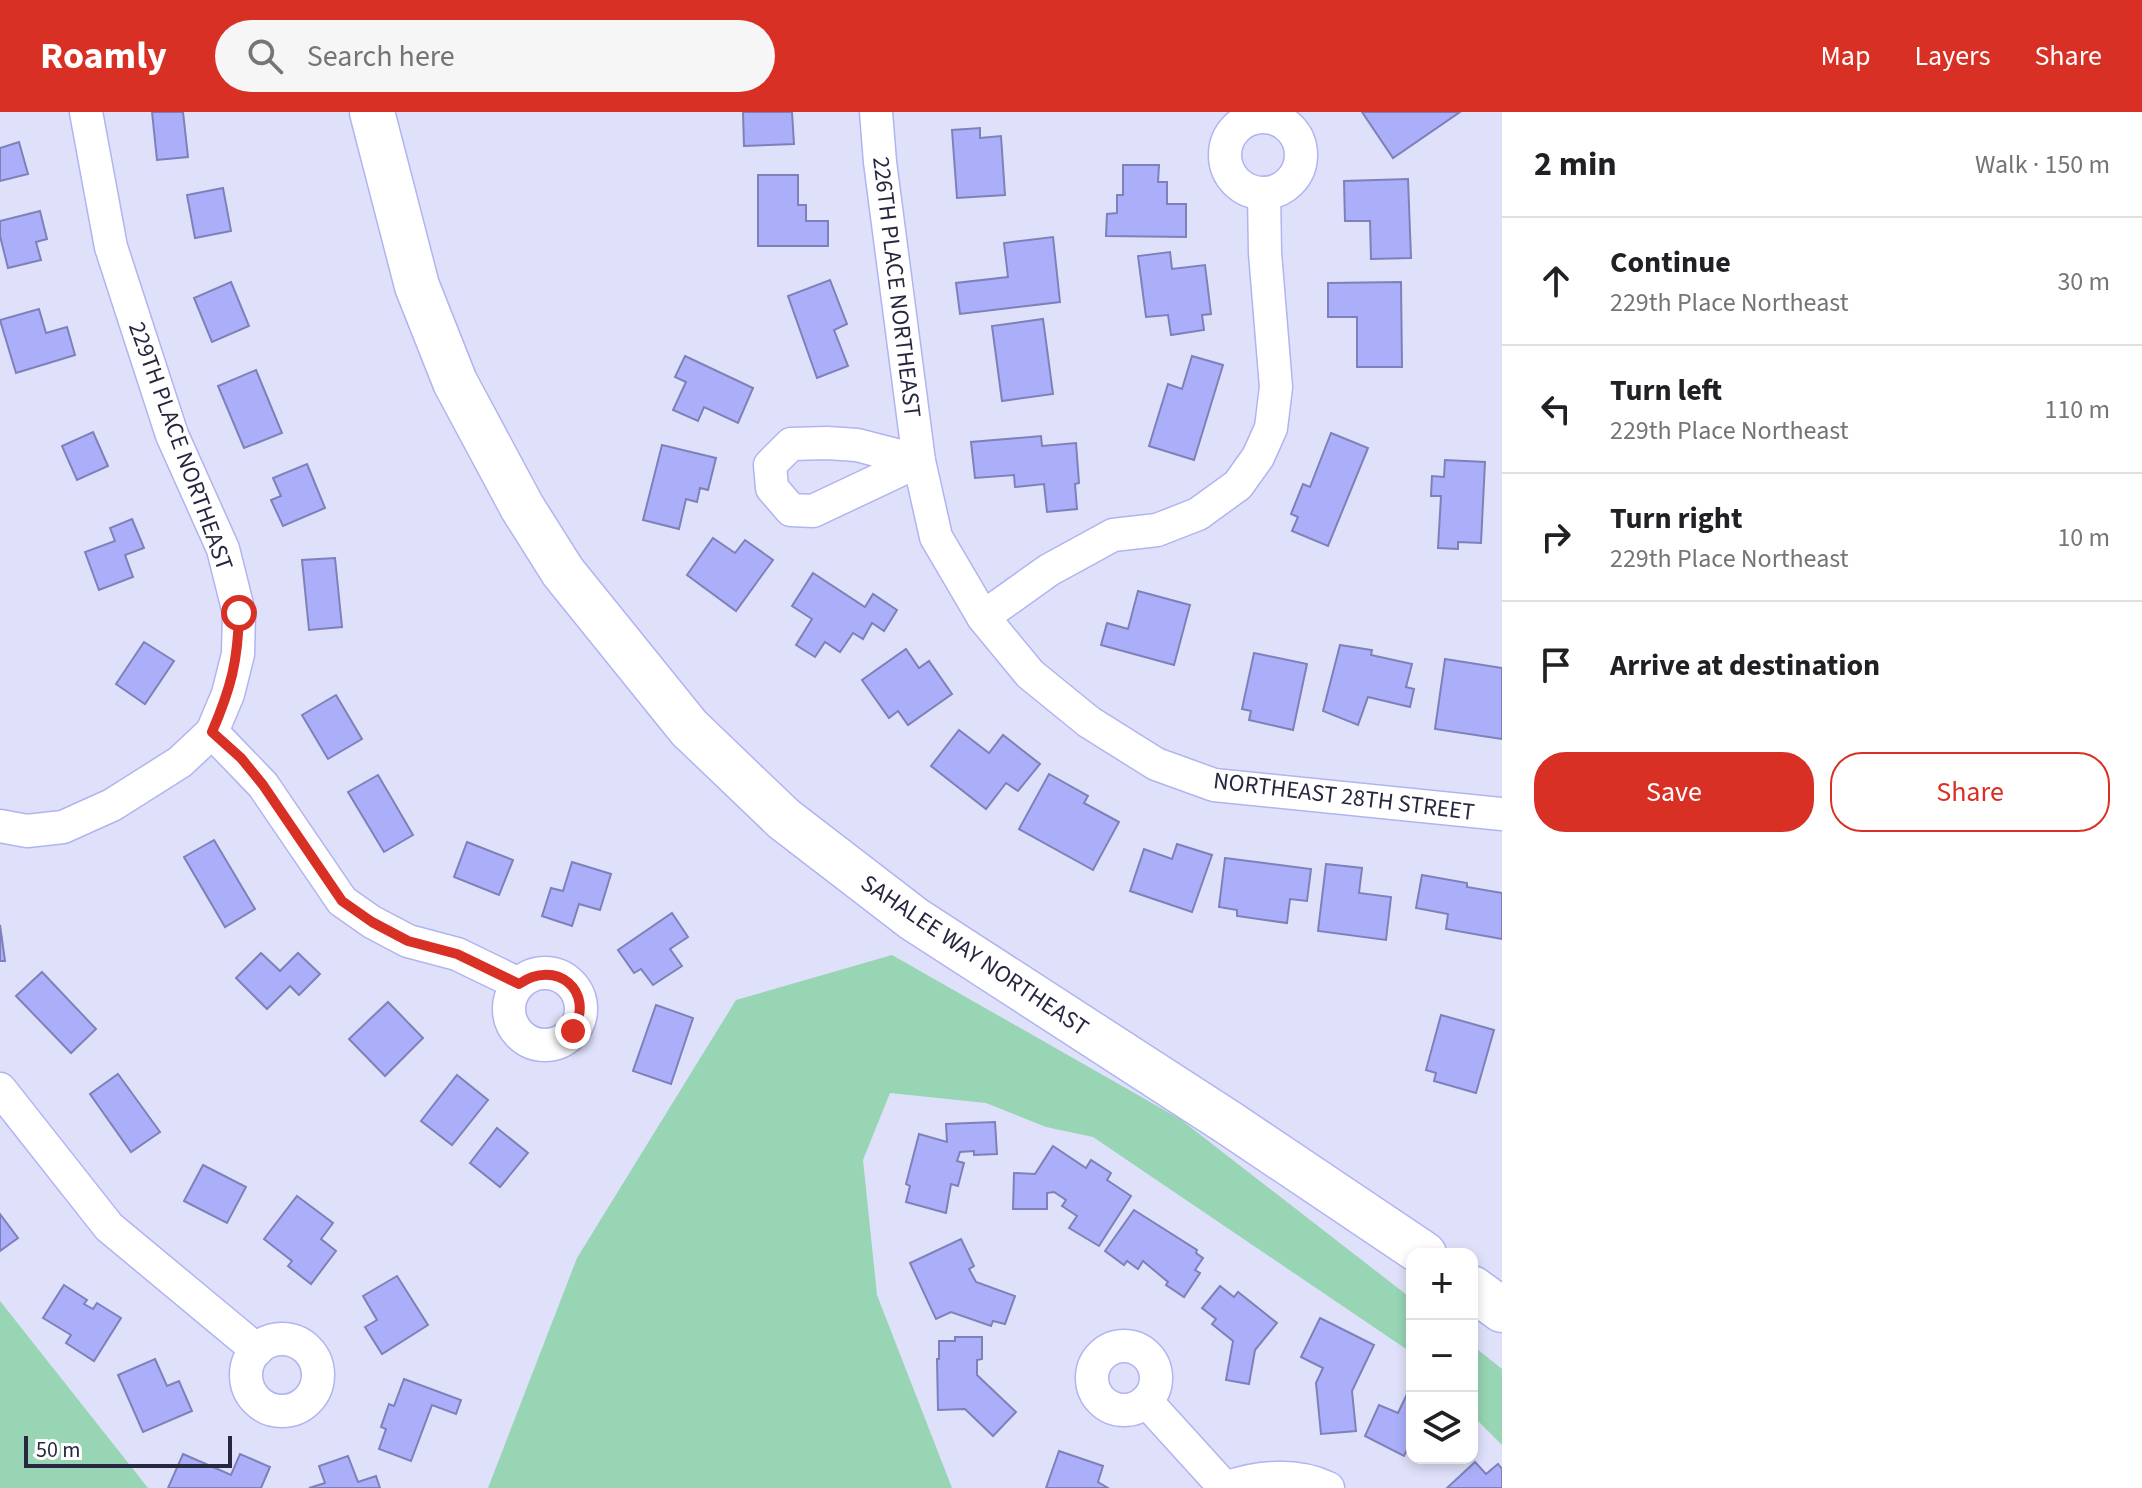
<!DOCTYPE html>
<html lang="en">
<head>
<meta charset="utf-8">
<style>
  body { margin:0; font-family:"Source Sans 3",sans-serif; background:#f6f6f6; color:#202124 }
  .controls { position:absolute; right:24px; bottom:24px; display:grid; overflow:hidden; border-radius:16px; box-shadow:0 4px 12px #0003 }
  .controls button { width:72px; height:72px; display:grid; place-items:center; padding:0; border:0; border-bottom:2px solid #e0e0e0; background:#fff; color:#202124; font:40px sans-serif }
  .scale { position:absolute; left:24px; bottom:20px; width:208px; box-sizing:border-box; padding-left:8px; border:4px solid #272840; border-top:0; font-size:22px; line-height:28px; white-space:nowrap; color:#272840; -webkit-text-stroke:6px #fff; paint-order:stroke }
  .stop { position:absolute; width:24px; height:24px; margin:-18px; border:6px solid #d93025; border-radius:50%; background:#fff }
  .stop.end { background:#d93025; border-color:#fff; box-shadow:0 2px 8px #0008 }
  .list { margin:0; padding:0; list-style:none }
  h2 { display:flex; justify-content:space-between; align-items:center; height:104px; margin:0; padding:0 32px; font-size:34px }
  h2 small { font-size:26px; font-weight:400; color:#757577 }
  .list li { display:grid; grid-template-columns:52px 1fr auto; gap:24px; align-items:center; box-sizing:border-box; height:128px; padding:0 32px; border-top:2px solid #e0e0e0 }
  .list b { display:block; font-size:30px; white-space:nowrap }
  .list p { margin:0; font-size:26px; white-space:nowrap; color:#757577 }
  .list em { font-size:26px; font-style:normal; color:#757577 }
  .actions { display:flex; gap:16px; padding:24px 32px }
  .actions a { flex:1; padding:18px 0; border:2px solid #d93025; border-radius:32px; text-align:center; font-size:28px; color:#d93025 }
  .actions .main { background:#d93025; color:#fff }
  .icon { flex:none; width:44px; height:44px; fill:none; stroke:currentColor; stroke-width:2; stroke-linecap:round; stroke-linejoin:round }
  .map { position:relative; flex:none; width:1502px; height:1376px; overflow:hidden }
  header { display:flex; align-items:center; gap:48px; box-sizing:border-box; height:112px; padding:0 40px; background:#d93025; color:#fff }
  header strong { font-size:38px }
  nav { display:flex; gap:44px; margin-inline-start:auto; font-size:28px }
  .search { width:560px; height:72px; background:#f6f6f6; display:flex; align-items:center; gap:20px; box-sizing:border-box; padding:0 28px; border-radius:44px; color:#757577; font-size:30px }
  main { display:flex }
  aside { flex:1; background:#fff }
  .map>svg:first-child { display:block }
  .green { fill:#97d5b5 }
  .building { fill:#abaffa; stroke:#7e81b9; stroke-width:2 }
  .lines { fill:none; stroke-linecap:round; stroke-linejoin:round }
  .minor-casing { stroke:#b0b4f0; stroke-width:35 }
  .secondary-casing { stroke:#b0b4f0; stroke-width:47 }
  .minor { stroke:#fff; stroke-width:32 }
  .secondary { stroke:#fff; stroke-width:44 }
  .route { stroke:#d93025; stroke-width:10 }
  .labels { text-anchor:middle; stroke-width:7; stroke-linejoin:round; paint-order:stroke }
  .street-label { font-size:24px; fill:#272840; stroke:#fff }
</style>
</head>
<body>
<header>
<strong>Roamly</strong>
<div class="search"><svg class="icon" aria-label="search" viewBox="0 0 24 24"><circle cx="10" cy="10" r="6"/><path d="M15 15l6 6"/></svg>Search here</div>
<nav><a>Map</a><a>Layers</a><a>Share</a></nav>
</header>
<main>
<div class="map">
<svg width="1502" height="1376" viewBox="0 0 1502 1376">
  <rect width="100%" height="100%" fill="#dfe1fa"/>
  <g class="green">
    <path d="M892 843 1180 1007 1412 1187V1241L1093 1025 1046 1015 986 991 890 981 863 1048 877 1183 952 1376H488L577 1146 736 888Z"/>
    <path d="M0 1189 148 1376H0Z"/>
    <path d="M1472 1233 1502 1257V1333L1472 1303Z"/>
  </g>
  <g class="building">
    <path d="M152 0H183L188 45 157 48Z"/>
    <path d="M743 0H792L794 32 744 34Z"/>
    <path d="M1362 0H1460L1393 46Z"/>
    <path d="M980 16V26L1001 24 1005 83 957 86 952 18Z"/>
    <path d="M19 30 28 62 0 69V36Z"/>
    <path d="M1123 53H1159L1158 70H1167V92H1186V125L1106 124 1107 102 1117 101V83H1123Z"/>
    <path d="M758 63H798V93H806V109H828V134H758Z"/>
    <path d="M1408 67 1411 146 1371 147 1370 109H1345L1344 69Z"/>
    <path d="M223 76 231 119 195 126 187 83Z"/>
    <path d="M40 99 47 127 36 130 41 148 8 156 0 124V109Z"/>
    <path d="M1053 125 1060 190 960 202 956 171 1008 165 1004 131Z"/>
    <path d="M1170 140 1172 157 1205 153 1211 202 1202 203 1204 218 1171 223 1168 203 1146 205 1138 144Z"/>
    <path d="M830 168 847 212 834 218 848 254 817 266 788 184Z"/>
    <path d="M231 170 249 214 212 230 194 186Z"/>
    <path d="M1401 170 1402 255H1357V205H1328V171Z"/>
    <path d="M39 197 46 221 67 215 75 243 16 261 0 208Z"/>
    <path d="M1043 207 1053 282 1002 289 992 214Z"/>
    <path d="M685 244 753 276 738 311 704 295 698 309 673 298 686 270 675 265Z"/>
    <path d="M1192 244 1223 253 1194 348 1149 334 1168 272 1182 277Z"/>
    <path d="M256 258 282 321 244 336 218 274Z"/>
    <path d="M93 320 108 354 77 368 62 334Z"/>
    <path d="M1331 321 1368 336 1328 434 1292 419 1298 405 1291 402 1303 372 1310 375Z"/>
    <path d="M1041 324 1042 334 1076 331 1079 371 1075 372 1077 397 1047 400 1044 372 1015 375 1014 363 975 366 971 330Z"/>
    <path d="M662 333 716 346 708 378 700 376 697 390 686 387 679 417 643 408Z"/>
    <path d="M1445 348 1485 350 1481 431 1458 430V437L1438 436 1441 384H1431L1432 364 1444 365Z"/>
    <path d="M307 352 325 396 283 414 271 388 281 384 273 366Z"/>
    <path d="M132 407 144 436 125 443 133 465 99 478 85 440 115 429 110 416Z"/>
    <path d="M713 426 735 441 745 428 773 448 736 499 687 463Z"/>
    <path d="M335 446 342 515 309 518 302 448Z"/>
    <path d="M813 461 865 495 873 482 897 498 884 519 872 511 863 527 853 521 840 540 825 530 815 545 796 533 812 507 792 494Z"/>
    <path d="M1138 479 1190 493 1174 553 1101 533 1107 511 1128 517Z"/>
    <path d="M144 530 174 549 145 592 116 572Z"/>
    <path d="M1340 533 1372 538 1371 543 1412 552 1406 575 1414 577 1410 595 1368 585 1358 613 1323 599Z"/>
    <path d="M906 537 919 556 929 549 952 582 908 613 898 599 889 606 862 568Z"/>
    <path d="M1254 541 1307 552 1293 618 1249 608 1251 599 1242 597Z"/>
    <path d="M1445 547 1502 556V627L1435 617Z"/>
    <path d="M336 583 362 627 328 647 302 603Z"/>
    <path d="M959 618 989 641 1003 623 1040 652 1018 679 1006 671 986 697 931 654Z"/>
    <path d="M1049 662 1088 684 1084 691 1119 710 1093 758 1019 717Z"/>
    <path d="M378 663 413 723 384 740 348 680Z"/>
    <path d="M214 728 255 797 225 815 184 745Z"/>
    <path d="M467 730 513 748 499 783 454 765Z"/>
    <path d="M1177 732 1212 743 1192 800 1130 779 1144 737 1172 747Z"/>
    <path d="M1225 746 1311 757 1307 789 1290 787 1287 811 1237 804V798L1219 795Z"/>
    <path d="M572 750 611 762 600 798 579 792 572 814 542 804 551 776 563 779Z"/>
    <path d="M1326 752 1362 756 1359 781 1391 785 1386 828 1318 819Z"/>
    <path d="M1422 763 1467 771V775L1502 781V827L1446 817 1448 802 1416 796Z"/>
    <path d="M672 801 688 825 670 837 682 854 653 873 641 857 634 861 618 838Z"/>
    <path d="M0 813 5 849H0Z"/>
    <path d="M261 841 280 859 298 841 320 862 299 883 290 874 267 897 236 866Z"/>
    <path d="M42 860 96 917 71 941 16 884Z"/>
    <path d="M388 890 423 926 385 964 349 927Z"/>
    <path d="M656 893 693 906 671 972 633 959Z"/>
    <path d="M1441 903 1494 918 1476 981 1434 969 1436 961 1426 958Z"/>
    <path d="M118 962 160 1020 131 1040 90 982Z"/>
    <path d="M457 963 488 988 452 1033 421 1009Z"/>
    <path d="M995 1010 997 1042 974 1043V1039L960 1040 957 1049 964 1051 958 1074 951 1072 946 1101 906 1090 910 1074 906 1072 919 1022 947 1030 946 1012Z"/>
    <path d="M497 1016 528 1041 500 1075 470 1051Z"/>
    <path d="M1053 1034 1086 1056 1091 1048 1111 1061 1107 1068 1131 1084 1099 1134 1069 1116 1077 1104 1062 1094 1066 1088 1054 1080 1047 1081V1097H1013L1014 1061 1035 1062Z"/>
    <path d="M203 1053 246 1075 227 1111 184 1089Z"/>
    <path d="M297 1084 333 1111 321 1127 336 1139 311 1172 288 1154 292 1149 264 1127Z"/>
    <path d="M1134 1098 1197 1138 1196 1141 1203 1146 1195 1158 1200 1161 1184 1185 1166 1173 1168 1170 1143 1149 1138 1157 1127 1149 1124 1153 1105 1139Z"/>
    <path d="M0 1102 18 1126 0 1139Z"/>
    <path d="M961 1127 974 1154 969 1157 976 1170 1015 1184 1005 1212 993 1209 991 1214 951 1200 936 1207 910 1151Z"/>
    <path d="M397 1164 428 1213 382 1242 365 1215 377 1208 363 1184Z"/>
    <path d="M64 1173 87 1188 84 1192 93 1197 97 1191 121 1206 94 1249 66 1231 71 1223 43 1206Z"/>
    <path d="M1220 1174 1234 1185 1238 1180 1277 1211 1255 1238 1249 1272 1226 1268 1233 1229 1212 1212 1216 1207 1202 1196Z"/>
    <path d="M1320 1206 1374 1233 1352 1279 1356 1319 1321 1322 1316 1271 1323 1256 1301 1245Z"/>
    <path d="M955 1225H982V1247L977 1248V1263L1016 1300 993 1324 965 1297 938 1298 937 1247H939V1229H955Z"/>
    <path d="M155 1247 167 1274 179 1269 192 1299 143 1320 118 1263Z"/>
    <path d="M404 1267 461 1288 456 1302 432 1293 411 1349 379 1337 386 1317 381 1315 389 1292 394 1294Z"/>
    <path d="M1409 1278 1412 1279V1327L1404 1344 1365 1324 1379 1293 1398 1301Z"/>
    <path d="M1059 1339 1103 1354 1098 1370 1108 1376H1046Z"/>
    <path d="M183 1342 231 1363 240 1342 270 1355 261 1376H168Z"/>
    <path d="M348 1344 358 1370 376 1364 380 1376H309L325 1371 319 1354Z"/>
    <path d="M1475 1350 1486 1362 1498 1352 1502 1357V1376H1447Z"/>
  </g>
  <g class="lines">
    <defs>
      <g id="minor">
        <path d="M86 0 111 135 172 323 223 437 239 501 238 542 228 582 212 620 263 673 342 789 372 810 408 829 457 842 519 872"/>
        <path d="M876 0 880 50 919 349 936 425 983 505 1030 562 1089 610 1156 652 1214 673 1502 702"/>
        <circle cx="1263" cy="43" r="38"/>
        <path d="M827 331 857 333 919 349 813 399 791 398 772 376 770 353 791 332Z"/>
        <path d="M983 505 1049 458 1113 423 1157 418 1198 402 1238 373 1258 345 1271 316 1276 275 1265 141 1264 81"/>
        <path d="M0 714 27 719 63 715 112 693 180 650 212 620"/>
        <circle cx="545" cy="897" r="36"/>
        <path d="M0 977 109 1115 257 1238"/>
        <circle cx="282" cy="1263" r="36"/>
        <circle cx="1124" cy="1266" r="32"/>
        <path d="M1146 1289 1225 1376"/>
        <path d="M1226 1376C1257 1364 1296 1361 1328 1376"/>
      </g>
      <g id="secondary">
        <path d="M372 0 417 174 455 270 522 395 563 460 689 616 784 707 914 807 1229 1011 1424 1142"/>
        <path d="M1472 1176 1502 1198"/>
      </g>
    </defs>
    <use href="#minor" class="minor-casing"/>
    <use href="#secondary" class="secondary-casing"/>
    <use href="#minor" class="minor"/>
    <use href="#secondary" class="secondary"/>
  </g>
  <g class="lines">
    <path class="route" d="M239 501C238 549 231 576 212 620L241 646 263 673 342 789 372 810 408 829 457 842 519 872C556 846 596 879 573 919"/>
  </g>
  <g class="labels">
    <g class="street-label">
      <text transform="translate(897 175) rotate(83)" y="8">226TH PLACE NORTHEAST</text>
      <text transform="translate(181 334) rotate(70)" y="8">229TH PLACE NORTHEAST</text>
      <text transform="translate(1344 684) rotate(7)" y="8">NORTHEAST 28TH STREET</text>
      <text transform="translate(975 843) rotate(34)" y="8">SAHALEE WAY NORTHEAST</text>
    </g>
  </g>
</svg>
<div class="controls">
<button>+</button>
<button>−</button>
<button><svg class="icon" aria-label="layers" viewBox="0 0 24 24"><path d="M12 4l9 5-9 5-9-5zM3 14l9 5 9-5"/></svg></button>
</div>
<div class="scale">50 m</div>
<div class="stop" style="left:239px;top:501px"></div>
<div class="stop end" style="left:573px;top:919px"></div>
</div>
<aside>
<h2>2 min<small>Walk · 150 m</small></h2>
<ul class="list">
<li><svg class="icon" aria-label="ahead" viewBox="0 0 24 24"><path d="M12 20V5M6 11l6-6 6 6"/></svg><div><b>Continue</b><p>229th Place Northeast</p></div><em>30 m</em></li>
<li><svg class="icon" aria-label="left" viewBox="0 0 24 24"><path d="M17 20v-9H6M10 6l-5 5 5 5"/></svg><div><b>Turn left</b><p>229th Place Northeast</p></div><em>110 m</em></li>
<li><svg class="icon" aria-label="right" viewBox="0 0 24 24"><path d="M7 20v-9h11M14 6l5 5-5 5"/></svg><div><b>Turn right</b><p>229th Place Northeast</p></div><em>10 m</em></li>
<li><svg class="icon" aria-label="arrive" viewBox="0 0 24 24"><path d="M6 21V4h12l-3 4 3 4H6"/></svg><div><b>Arrive at destination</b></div></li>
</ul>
<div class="actions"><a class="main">Save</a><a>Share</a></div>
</aside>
</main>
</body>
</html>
